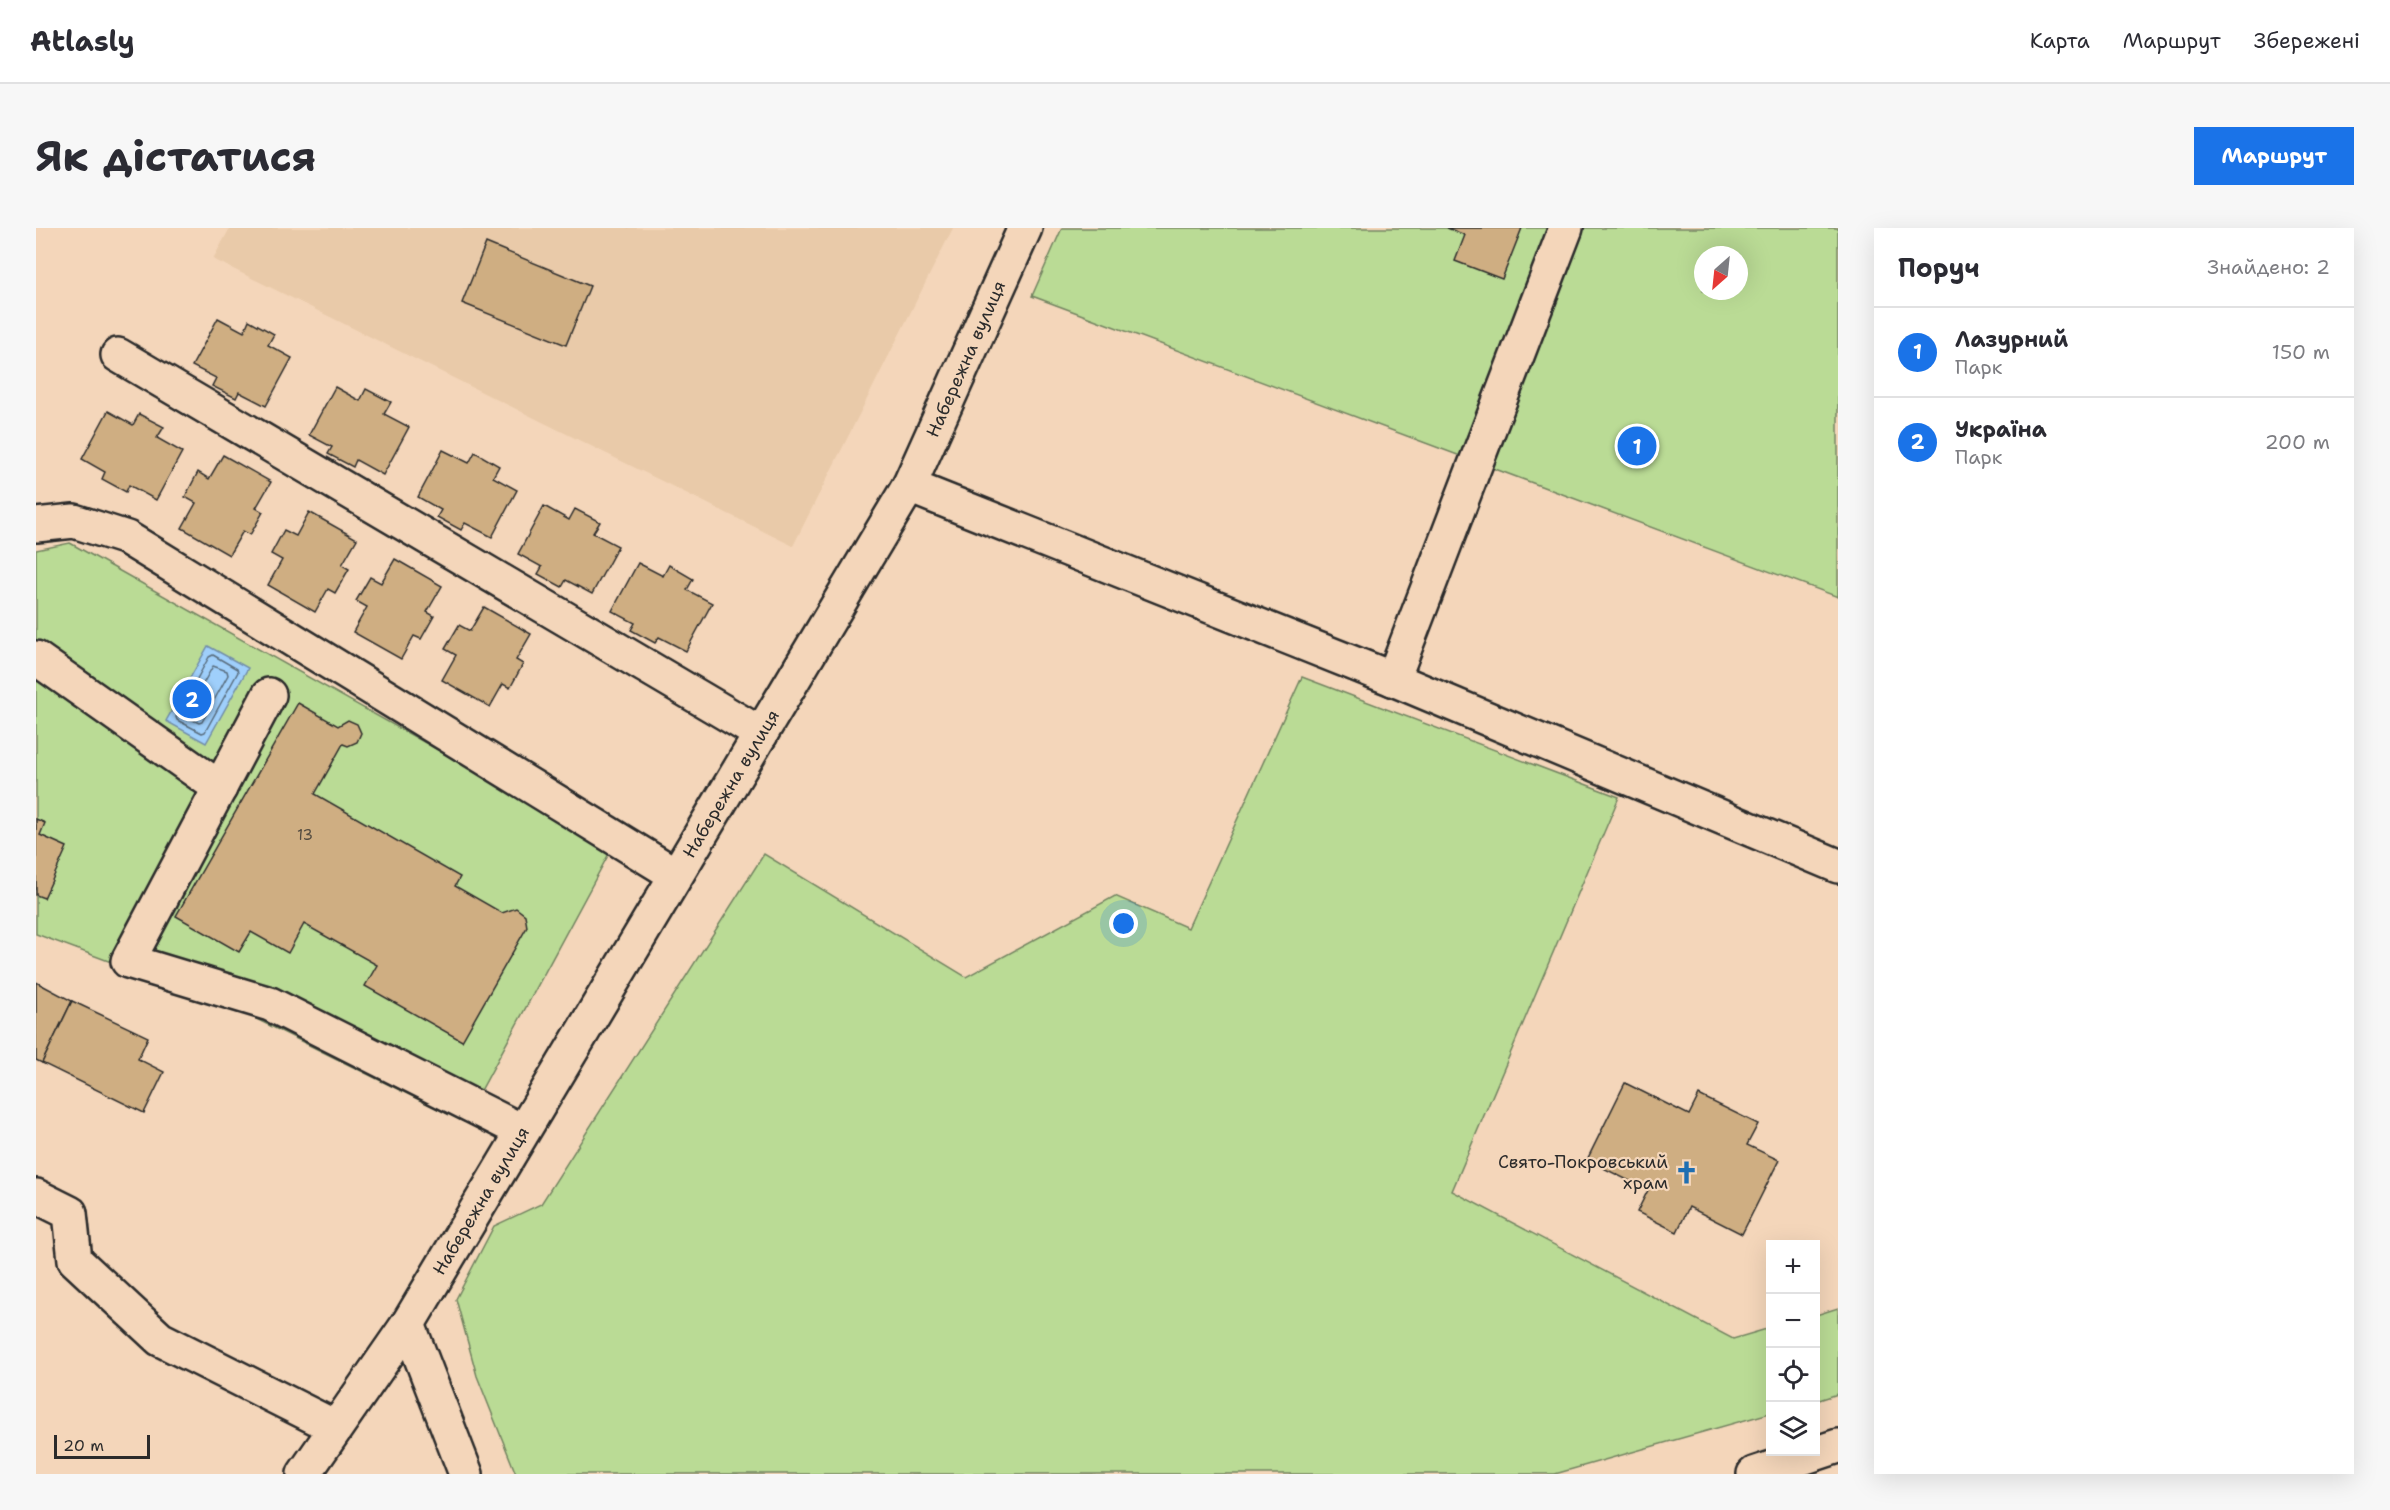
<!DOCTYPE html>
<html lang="uk">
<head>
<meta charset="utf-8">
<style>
  body { margin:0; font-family:"Shantell Sans",sans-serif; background:#f7f7f7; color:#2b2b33 }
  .controls { position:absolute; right:18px; bottom:18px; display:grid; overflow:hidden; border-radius:0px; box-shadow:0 6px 24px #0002 }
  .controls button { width:54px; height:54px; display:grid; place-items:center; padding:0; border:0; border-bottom:2px solid #e1e1e2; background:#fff; color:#2b2b33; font:30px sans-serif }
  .compass { position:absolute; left:1658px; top:18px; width:54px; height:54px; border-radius:50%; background:#fff; box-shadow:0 6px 24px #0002; rotate:207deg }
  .scale { position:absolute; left:18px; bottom:15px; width:96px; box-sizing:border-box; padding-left:6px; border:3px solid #2b2b2b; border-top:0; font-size:16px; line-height:21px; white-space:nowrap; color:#2b2b2b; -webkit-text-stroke:4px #f4d6ba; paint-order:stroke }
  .you { position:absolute; left:1088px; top:696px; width:21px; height:21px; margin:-15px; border:4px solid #fff; border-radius:50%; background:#1a73e8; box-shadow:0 0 0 9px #1a73e833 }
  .badge { display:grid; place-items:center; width:39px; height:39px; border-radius:50%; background:#1a73e8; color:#fff; font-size:20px; font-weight:700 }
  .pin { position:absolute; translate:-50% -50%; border:3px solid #fff; box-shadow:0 2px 6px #0006 }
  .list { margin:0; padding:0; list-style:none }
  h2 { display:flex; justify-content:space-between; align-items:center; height:78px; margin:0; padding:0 24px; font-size:26px }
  h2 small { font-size:20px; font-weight:400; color:#7c7c81 }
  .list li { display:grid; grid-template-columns:39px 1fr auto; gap:18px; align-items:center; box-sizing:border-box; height:90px; padding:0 24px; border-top:2px solid #e1e1e2 }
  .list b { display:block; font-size:22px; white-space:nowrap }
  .list p { margin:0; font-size:20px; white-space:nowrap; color:#7c7c81 }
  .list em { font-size:20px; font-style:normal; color:#7c7c81 }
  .icon { flex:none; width:33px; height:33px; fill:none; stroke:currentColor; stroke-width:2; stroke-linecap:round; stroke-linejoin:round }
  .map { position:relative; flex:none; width:1802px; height:1246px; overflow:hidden; border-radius:0px }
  header { display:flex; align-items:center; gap:36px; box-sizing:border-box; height:84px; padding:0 30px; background:#fff; border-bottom:2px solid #e1e1e2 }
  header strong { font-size:28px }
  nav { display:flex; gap:33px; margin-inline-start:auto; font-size:21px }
  .intro { display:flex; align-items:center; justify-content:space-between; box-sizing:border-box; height:144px; padding:0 36px }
  h1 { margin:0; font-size:42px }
  .button { padding:15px 27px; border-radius:0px; background:#1a73e8; color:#fff; font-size:21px; font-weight:700 }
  main { display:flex; gap:36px; padding:0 36px }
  aside { flex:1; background:#fff; border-radius:0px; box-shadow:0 6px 24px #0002 }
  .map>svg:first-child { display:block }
  .built { fill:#e9caa9 }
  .green { fill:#badb95; stroke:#728360; stroke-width:1.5; fill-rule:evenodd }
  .water { fill:#9fcffb; stroke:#718da8; stroke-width:1.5 }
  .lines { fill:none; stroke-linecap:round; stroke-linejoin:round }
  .shore { stroke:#596d7e; stroke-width:1.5 }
  .building { fill:#cfae82; stroke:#2b2b2b; stroke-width:1.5 }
  .minor-casing { stroke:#2b2b2b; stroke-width:38 }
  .minor { stroke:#f4d6ba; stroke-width:33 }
  .labels { text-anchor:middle; stroke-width:4.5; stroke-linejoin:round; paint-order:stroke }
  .number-label { font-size:15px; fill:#544c41 }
  .street-label { font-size:18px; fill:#2b2b2b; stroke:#f4d6ba }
  .poi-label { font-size:18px; fill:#2b2b2b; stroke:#f4d6ba; text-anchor:end }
</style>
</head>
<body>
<header>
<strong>Atlasly</strong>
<nav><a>Карта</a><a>Маршрут</a><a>Збережені</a></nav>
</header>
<div class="intro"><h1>Як дістатися</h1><a class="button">Маршрут</a></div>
<main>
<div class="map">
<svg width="1802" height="1246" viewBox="0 0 1802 1246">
  <rect width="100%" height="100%" fill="#f4d6ba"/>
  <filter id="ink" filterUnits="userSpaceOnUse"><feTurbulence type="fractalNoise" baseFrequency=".0167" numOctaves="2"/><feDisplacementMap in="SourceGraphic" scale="12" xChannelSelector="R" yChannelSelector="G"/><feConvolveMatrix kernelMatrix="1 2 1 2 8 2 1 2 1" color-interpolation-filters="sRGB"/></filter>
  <g filter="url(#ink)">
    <path class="built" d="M194 0H917L757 318 177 31Z"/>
    <g class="green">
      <path d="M1026 0H1802V369L996 68ZM1667 27H1703V63H1667Z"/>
      <path d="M34 315 576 620 428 894 196 779 0 706V322Z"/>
      <path d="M1266 449 1583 569 1416 963 1697 1111 1734 1100V1185L1519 1246H480L441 1148 420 1071 458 998 505 976 728 626 930 749 1079 668 1152 700Z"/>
      <path d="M1802 1080V1166L1780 1173V1087Z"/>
    </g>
    <path class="water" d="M172 418 212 440 170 515 130 493Z"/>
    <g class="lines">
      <g class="shore">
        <path d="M177 427 201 441 202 444 169 504 166 505 141 492 140 489 173 429Z"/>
        <path d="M177 438 191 443 192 447 166 494 163 495 151 489 150 486Z"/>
      </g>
    </g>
    <g class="building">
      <path d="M1411 0H1486L1466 51 1419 33 1429 7Z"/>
      <path d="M450 15 554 58 530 117 426 75Z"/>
      <path d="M182 90 208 104 213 92 238 106 232 117 256 130 230 178 203 164 200 170 176 158 180 150 156 138Z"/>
      <path d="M299 159 324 173 330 161 355 174 348 186 373 199 347 247 320 232 317 239 292 226 296 219 273 207Z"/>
      <path d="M72 183 97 197 103 186 128 199 121 210 146 224 120 272 93 257 90 264 66 251 69 244 46 231Z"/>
      <path d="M407 222 433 235 439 224 463 238 457 249 481 262 456 309 429 295 425 302 401 289 405 282 382 269Z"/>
      <path d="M187 227 235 254 220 280 227 284 214 307 207 303 193 327 146 300 160 275 149 269 162 244 173 251Z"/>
      <path d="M508 278 533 292 539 281 564 294 557 305 582 318 556 366 530 352 526 359 502 346 506 339 482 326Z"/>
      <path d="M273 284 321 311 306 337 313 341 299 365 292 361 279 384 232 357 246 332 235 326 248 302 260 308Z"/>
      <path d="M359 331 406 358 391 384 398 388 385 411 378 408 365 431 317 404 331 379 320 373 334 349 345 355Z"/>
      <path d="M602 335 627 348 633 337 657 351 651 362 676 375 650 423 623 409 619 415 595 402 599 395 576 383Z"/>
      <path d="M448 379 495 406 480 432 487 436 474 460 467 456 454 479 406 452 420 427 409 421 423 397 434 403Z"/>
      <path d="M262 475 302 498 312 492 321 496 325 505 321 514 312 518 307 516 279 566 424 649 419 658 466 685 480 680 489 687 491 699 426 813 329 758 341 737 268 696 252 725 215 704 203 724 140 688Z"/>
      <path d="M0 591 9 595 4 607 31 619 8 670 0 667Z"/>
      <path d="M0 754 36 773 6 835 0 832Z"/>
      <path d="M36 773 112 809 102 831 128 844 108 885 6 835Z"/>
      <path d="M1589 855 1653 887 1663 867 1722 896 1711 917 1743 932 1706 1006 1653 979 1641 1004 1601 984 1612 962 1551 932Z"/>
    </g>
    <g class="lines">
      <defs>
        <g id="minor">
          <path d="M82 127 725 506"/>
          <path d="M873 258 1357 451 1802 638"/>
          <path d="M0 297 38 293 91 310 640 647"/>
          <path d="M0 430 184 560"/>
          <path d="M1357 451 1530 0"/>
          <path d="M233 467 92 733 234 776 486 903"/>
          <path d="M0 968 34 985 39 1032 124 1111 299 1199"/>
          <path d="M372 1096 430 1246"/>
          <path d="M268 1246 372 1096 873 258 989 0"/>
          <path d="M1718 1246 1802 1218"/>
        </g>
      </defs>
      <use href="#minor" class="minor-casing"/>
      <use href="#minor" class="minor"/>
    </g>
  </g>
  <defs>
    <symbol id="church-bare" viewBox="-9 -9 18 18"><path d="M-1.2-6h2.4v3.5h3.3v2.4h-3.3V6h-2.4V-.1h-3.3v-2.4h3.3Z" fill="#1f6fb2" stroke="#f4d6ba" stroke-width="2.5" paint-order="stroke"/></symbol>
  </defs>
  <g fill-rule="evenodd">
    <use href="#church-bare" x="1634" y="928" width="33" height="33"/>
  </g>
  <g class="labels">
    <g class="number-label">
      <text x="269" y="612">13</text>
    </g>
    <g class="street-label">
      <text transform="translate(930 131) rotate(-66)" y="6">Набережна вулиця</text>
      <text transform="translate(695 556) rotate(-59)" y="6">Набережна вулиця</text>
      <text transform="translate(445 973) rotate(-59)" y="6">Набережна вулиця</text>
    </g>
    <g class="poi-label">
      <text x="1632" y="940">Свято-Покровський<tspan x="1632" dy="21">храм</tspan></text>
    </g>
  </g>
</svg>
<div class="controls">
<button>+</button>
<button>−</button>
<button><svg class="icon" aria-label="locate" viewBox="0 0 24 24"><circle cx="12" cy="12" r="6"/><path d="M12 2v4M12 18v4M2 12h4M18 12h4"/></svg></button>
<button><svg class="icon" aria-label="layers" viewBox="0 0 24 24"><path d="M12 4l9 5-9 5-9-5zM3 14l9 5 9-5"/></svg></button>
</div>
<svg class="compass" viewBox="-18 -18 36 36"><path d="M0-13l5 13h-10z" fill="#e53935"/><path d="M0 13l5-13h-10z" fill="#7c7c81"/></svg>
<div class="scale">20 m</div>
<div class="you"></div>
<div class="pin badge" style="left:1601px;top:218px">1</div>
<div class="pin badge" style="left:156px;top:471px">2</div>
</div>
<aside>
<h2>Поруч<small>Знайдено: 2</small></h2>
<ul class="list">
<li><span class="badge">1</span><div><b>Лазурний</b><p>Парк</p></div><em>150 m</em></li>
<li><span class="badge">2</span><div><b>Україна</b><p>Парк</p></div><em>200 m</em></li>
</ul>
</aside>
</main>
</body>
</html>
